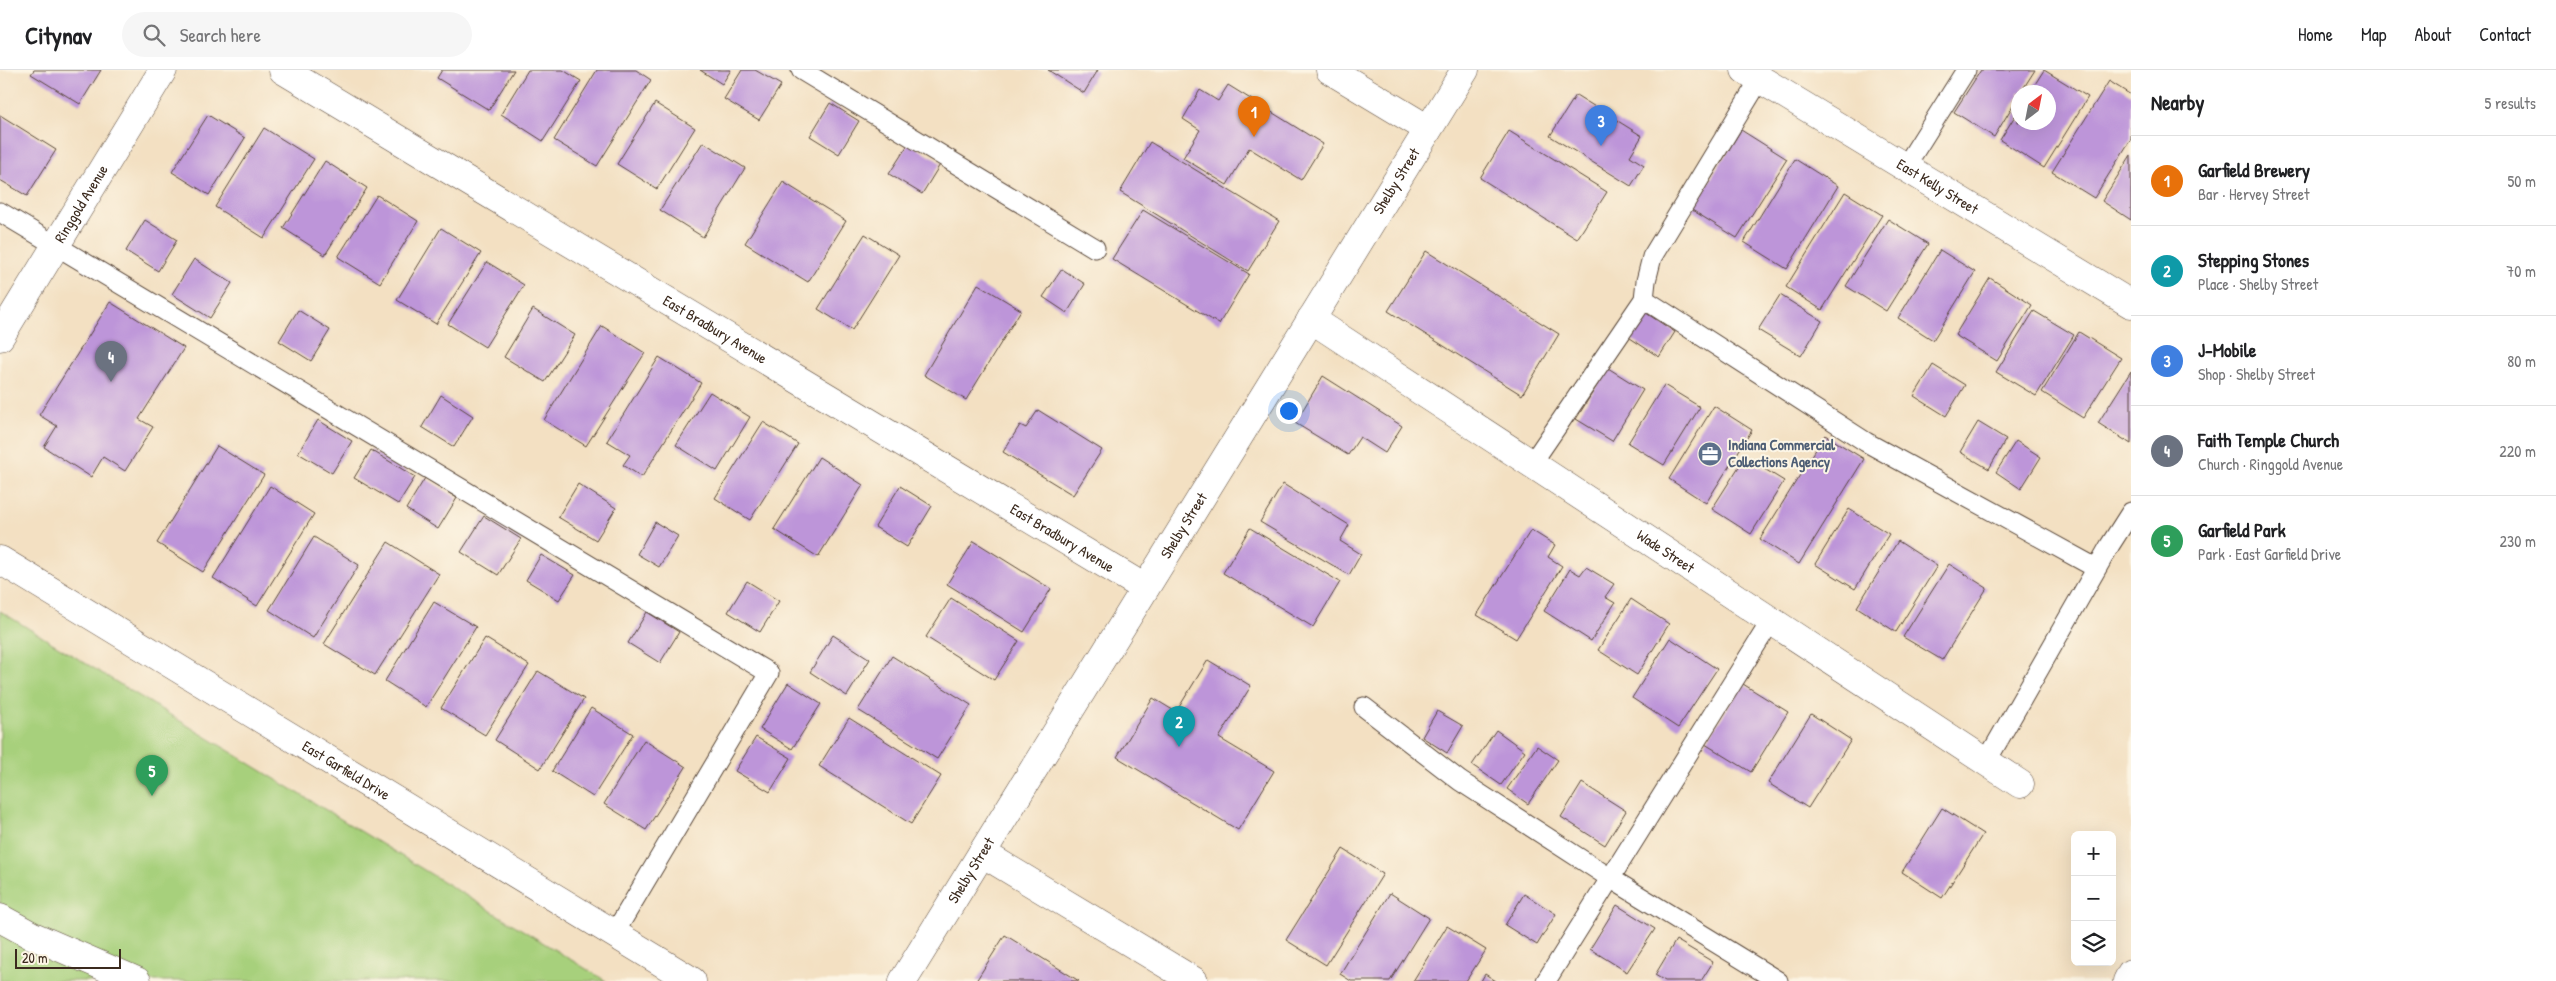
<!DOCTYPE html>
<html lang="en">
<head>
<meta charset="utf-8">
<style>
  body { margin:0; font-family:"Patrick Hand",sans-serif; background:#f6f6f6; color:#202124 }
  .controls { position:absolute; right:15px; bottom:15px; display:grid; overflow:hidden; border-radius:8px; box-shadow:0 5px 20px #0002 }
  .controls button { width:45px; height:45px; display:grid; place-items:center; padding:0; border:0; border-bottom:1px solid #e0e0e0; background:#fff; color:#202124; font:25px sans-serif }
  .compass { position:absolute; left:2011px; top:15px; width:45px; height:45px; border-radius:50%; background:#fff; box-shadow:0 5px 20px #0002; rotate:32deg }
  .scale { position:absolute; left:15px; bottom:12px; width:106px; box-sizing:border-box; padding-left:5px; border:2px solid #3b2a1e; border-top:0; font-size:14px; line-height:18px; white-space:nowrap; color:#3b2a1e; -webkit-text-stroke:4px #fcf5e5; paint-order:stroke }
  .you { position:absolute; left:1288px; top:340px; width:18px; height:18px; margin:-12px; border:4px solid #fff; border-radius:50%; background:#1a73e8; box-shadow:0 0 0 8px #1a73e833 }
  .badge { display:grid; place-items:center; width:32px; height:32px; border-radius:50%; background:#7c3aed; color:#fff; font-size:16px; font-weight:700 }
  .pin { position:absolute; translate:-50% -41px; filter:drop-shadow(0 1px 2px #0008) }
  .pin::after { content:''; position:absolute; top:26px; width:18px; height:15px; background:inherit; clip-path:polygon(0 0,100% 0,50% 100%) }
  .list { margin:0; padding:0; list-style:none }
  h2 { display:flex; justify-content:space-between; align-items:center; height:65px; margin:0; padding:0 20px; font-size:21px }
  h2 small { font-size:16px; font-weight:400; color:#757577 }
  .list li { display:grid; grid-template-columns:32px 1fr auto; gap:15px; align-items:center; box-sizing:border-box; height:90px; padding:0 20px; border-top:1px solid #e0e0e0 }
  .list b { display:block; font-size:19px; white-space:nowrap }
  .list p { margin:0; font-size:16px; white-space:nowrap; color:#757577 }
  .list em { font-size:16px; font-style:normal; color:#757577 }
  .icon { flex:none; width:28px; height:28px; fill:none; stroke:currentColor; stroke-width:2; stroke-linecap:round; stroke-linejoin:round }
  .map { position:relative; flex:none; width:2131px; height:911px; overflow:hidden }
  header { display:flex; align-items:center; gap:30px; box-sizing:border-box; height:70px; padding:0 25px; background:#fff; border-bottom:1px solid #e0e0e0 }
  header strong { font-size:24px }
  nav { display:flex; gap:28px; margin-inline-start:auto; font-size:18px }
  .search { width:350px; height:45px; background:#f6f6f6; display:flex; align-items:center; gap:12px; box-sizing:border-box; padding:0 18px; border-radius:28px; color:#757577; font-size:19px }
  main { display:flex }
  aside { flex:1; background:#fff }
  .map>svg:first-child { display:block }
  .green { fill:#a7d07b; stroke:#717d4c }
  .building { fill:#bd95d9 }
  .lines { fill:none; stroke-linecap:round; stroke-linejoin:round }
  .service-casing { stroke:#574537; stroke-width:21 }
  .minor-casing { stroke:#574537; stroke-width:29 }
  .secondary-casing { stroke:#574537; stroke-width:29 }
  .motorway-casing { stroke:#574537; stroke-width:29 }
  .service { stroke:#fff; stroke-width:19 }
  .minor { stroke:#fff; stroke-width:28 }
  .secondary { stroke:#fff; stroke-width:28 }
  .motorway { stroke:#fff; stroke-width:28 }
  .labels { text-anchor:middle; stroke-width:4; stroke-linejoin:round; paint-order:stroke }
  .street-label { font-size:15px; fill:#3b2a1e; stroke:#fcf5e5 }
  .service-label { font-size:15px; font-weight:bold; fill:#4e5e75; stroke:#fcf5e5; text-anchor:start }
</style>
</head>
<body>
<header>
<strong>Citynav</strong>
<div class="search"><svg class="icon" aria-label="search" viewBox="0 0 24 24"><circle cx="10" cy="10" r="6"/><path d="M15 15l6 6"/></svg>Search here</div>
<nav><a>Home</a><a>Map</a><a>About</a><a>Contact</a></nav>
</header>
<main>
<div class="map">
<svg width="2131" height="911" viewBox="0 0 2131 911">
  <rect width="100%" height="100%" fill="#fcf5e5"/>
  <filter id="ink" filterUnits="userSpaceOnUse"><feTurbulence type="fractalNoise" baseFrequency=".02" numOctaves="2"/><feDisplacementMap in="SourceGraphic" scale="10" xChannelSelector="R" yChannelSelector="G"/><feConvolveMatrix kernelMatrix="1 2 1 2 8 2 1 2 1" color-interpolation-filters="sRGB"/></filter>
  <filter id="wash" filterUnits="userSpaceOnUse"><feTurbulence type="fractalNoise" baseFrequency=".0096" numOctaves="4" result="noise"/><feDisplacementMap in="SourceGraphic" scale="20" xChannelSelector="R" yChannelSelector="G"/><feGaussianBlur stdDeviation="1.12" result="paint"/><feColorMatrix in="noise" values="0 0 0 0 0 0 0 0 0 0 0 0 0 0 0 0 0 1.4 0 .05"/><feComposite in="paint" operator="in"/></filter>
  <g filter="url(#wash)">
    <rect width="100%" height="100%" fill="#f3e0c2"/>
    <path class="green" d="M0 541 606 911H0Z"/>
    <g id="blocks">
      <g class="building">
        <path d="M34 0H101L80 34 31 4Z"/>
        <path d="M442 0H514L489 40 437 8Z"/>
        <path d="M528 0H563L581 11 543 71 501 44Z"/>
        <path d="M597 0H636L651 10 597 96 554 70Z"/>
        <path d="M700 0H731L722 14Z"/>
        <path d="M742 0H755L781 15 759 50 724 29Z"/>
        <path d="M1048 0H1098L1084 23Z"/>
        <path d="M1981 0H2035L2021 22H2018V27L1994 67 1954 42Z"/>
        <path d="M2044 0 2088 27 2044 98 2000 70 2018 41V52H2048V22H2030Z"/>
        <path d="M2109 11 2131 25V69L2094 128 2052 102Z"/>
        <path d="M1228 15 1323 74 1301 110 1249 78 1227 115 1183 88 1200 60 1183 49 1200 20 1218 31Z"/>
        <path d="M1576 25 1642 66 1630 86 1644 95 1631 116 1550 66Z"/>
        <path d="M655 33 695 58 657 119 617 94Z"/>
        <path d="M830 33 859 51 839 84 810 66Z"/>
        <path d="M0 45 56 80 27 126 0 110Z"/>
        <path d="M208 45 245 68 209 125 172 102Z"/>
        <path d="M264 58 314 89 264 168 215 137Z"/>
        <path d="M1741 60 1787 89 1737 168 1692 140Z"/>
        <path d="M1509 61 1607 122 1577 169 1480 108Z"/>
        <path d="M703 72 745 98 703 167 660 140Z"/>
        <path d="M1150 72 1279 151 1248 201 1120 122Z"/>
        <path d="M909 73 941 93 922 124 889 104Z"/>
        <path d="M2131 85V150L2102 131Z"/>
        <path d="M1795 89 1838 116 1787 199 1744 172Z"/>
        <path d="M325 91 367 118 325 185 283 158Z"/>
        <path d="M783 112 846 151 808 212 745 173Z"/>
        <path d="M1845 122 1882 145 1822 240 1786 217Z"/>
        <path d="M377 125 418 151 380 213 338 187Z"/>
        <path d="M1143 140 1249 204 1219 254 1112 189Z"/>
        <path d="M1888 149 1928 174 1886 241 1846 216Z"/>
        <path d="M145 150 177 170 158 201 126 181Z"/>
        <path d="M441 158 481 183 436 254 397 230Z"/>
        <path d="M865 164 899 185 852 260 818 239Z"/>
        <path d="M1940 180 1975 202 1933 270 1898 248Z"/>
        <path d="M1426 181 1559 264 1522 325 1388 241Z"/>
        <path d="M194 189 232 213 210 248 172 224Z"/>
        <path d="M487 192 524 215 485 277 448 254Z"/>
        <path d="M1062 199 1085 214 1067 243 1043 227Z"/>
        <path d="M1990 208 2032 235 1997 291 1955 265Z"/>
        <path d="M978 214 1021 240 966 330 924 305Z"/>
        <path d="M1780 225 1822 251 1801 286 1758 260Z"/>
        <path d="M110 232 184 278 139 349 153 357 125 401 103 387 91 407 44 377 57 356 39 345Z"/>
        <path d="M533 239 575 265 545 312 504 287Z"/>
        <path d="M298 240 330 260 311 291 279 271Z"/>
        <path d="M1643 241 1675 262 1659 287 1627 266Z"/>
        <path d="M2034 241 2074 265 2036 326 1996 302Z"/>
        <path d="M602 256 645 283 586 376 544 350Z"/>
        <path d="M2079 262 2121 288 2083 348 2042 322Z"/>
        <path d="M659 287 701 313 642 407 623 395 630 385 607 371Z"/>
        <path d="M1933 295 1965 315 1946 346 1914 326Z"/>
        <path d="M1608 298 1643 320 1612 371 1576 349Z"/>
        <path d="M2131 301V374L2098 353Z"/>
        <path d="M1323 306 1402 356 1385 383 1360 367 1348 385 1295 353Z"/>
        <path d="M1664 315 1700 337 1664 395 1628 373Z"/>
        <path d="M710 322 750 347 717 401 676 375Z"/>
        <path d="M441 325 473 346 454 377 422 357Z"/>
        <path d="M1714 336 1752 360 1706 433 1669 409Z"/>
        <path d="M1038 340 1102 380 1073 425 1003 382 1020 355 1026 358Z"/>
        <path d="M318 350 352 371 332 403 298 383Z"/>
        <path d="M763 352 798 374 750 450 715 428Z"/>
        <path d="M1978 352 2006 369 1989 399 1960 382Z"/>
        <path d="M1825 365 1864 389 1799 494 1760 469Z"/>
        <path d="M2016 371 2041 387 2021 419 1996 402Z"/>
        <path d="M217 376 264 405 203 502 157 473Z"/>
        <path d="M371 380 415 407 398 434 354 408Z"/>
        <path d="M819 387 863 415 818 487 774 459Z"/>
        <path d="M1745 387 1784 411 1751 464 1712 439Z"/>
        <path d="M425 408 457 428 438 459 406 439Z"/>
        <path d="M578 414 616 438 596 470 558 447Z"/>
        <path d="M1283 414 1349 455 1340 471 1361 484 1349 505 1260 452Z"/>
        <path d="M270 416 314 444 257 536 213 508Z"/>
        <path d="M900 416 932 436 907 477 875 457Z"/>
        <path d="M1849 439 1889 464 1855 519 1815 494Z"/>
        <path d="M484 446 521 469 498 505 461 482Z"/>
        <path d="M655 452 678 466 659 497 637 484Z"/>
        <path d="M1250 458 1340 512 1313 557 1223 503Z"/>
        <path d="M1531 460 1555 475 1548 487 1562 496 1516 569 1477 545Z"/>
        <path d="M314 467 359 495 313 568 269 540Z"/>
        <path d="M974 471 1051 519 1024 562 947 514Z"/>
        <path d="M1898 471 1937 496 1896 562 1857 537Z"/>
        <path d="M388 472 439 504 375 605 324 574Z"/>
        <path d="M541 485 575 505 559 530 526 510Z"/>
        <path d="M1949 494 1987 518 1942 590 1903 567Z"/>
        <path d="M1586 497 1614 514 1605 527 1615 533 1591 571 1544 541 1570 499 1580 505Z"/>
        <path d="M747 511 779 531 760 562 728 542Z"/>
        <path d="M951 528 1019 571 994 610 926 567Z"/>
        <path d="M1631 529 1669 554 1637 605 1598 580Z"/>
        <path d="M434 532 476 557 426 637 385 611Z"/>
        <path d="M647 542 679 562 660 593 628 573Z"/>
        <path d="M833 565 870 589 847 626 810 602Z"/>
        <path d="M485 568 529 595 485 665 441 638Z"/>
        <path d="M1670 568 1717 599 1678 658 1632 628Z"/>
        <path d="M892 586 971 635 937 689 858 640Z"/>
        <path d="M1208 590 1251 616 1219 668 1274 701 1238 760 1117 687 1153 628 1176 642Z"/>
        <path d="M538 601 584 629 540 699 495 670Z"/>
        <path d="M788 613 821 634 792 679 760 659Z"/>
        <path d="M1743 614 1788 642 1751 702 1705 674Z"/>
        <path d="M591 638 633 664 593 727 552 701Z"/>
        <path d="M1437 641 1463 656 1447 683 1422 667Z"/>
        <path d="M1811 644 1851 670 1808 738 1768 713Z"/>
        <path d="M849 648 941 706 911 754 819 696Z"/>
        <path d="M1496 660 1525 681 1501 715 1472 695Z"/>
        <path d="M756 667 791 688 770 722 735 701Z"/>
        <path d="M644 670 686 697 646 760 604 734Z"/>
        <path d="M1537 676 1558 690 1528 734 1507 719Z"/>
        <path d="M1582 713 1626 741 1605 775 1561 747Z"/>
        <path d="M1942 738 1983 764 1942 828 1902 802Z"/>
        <path d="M1343 779 1383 804 1326 895 1286 870Z"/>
        <path d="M1390 823 1429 848 1390 911H1351L1340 904Z"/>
        <path d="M1524 824 1556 844 1537 875 1505 855Z"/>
        <path d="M1617 835 1655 859 1627 902 1590 879Z"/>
        <path d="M1447 856 1486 880 1466 911H1413Z"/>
        <path d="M1005 865 1079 911H976Z"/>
        <path d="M1676 870 1713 892 1701 911H1665L1655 905Z"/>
        <path d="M1485 904 1496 911H1481Z"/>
      </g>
    </g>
  </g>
  <g filter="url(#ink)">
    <use href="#blocks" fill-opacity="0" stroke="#574537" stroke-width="1"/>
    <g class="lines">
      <defs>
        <g id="service">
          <path d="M801 0 1095 178"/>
          <path d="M1905 97 1966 0"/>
          <path d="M0 142 769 603 614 864"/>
          <path d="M1644 229 1866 372 2096 498"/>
          <path d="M1532 393 1644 229 1646 211 1652 187 1760 9"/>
          <path d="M1364 637 1460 711 1610 808 1778 911"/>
          <path d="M1986 692 2110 475 2131 442"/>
          <path d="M1546 911 1771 551"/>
        </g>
        <g id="minor">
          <path id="s1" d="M283 0 1145 518"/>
          <path d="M1330 0 1428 59"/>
          <path id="s2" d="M1745 0 2131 234"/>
          <path id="s3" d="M1311 249 2020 714"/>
          <path id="s4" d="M0 267 163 0"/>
          <path id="s5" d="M0 490 692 911"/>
          <path d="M982 783 1194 911"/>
          <path d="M0 848 31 865 137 911"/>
        </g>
        <g id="secondary">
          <path id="s6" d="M903 911 1465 0"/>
        </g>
        <path id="motorway" d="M2127 911 2131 903"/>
      </defs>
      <use href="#service" class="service-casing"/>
      <use href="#minor" class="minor-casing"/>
      <use href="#secondary" class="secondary-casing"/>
      <use href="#motorway" class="motorway-casing"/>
      <use href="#service" class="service"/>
      <use href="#minor" class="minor"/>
      <use href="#secondary" class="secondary"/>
      <use href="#motorway" class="motorway"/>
    </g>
  </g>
  <defs>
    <symbol id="office-disc" viewBox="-11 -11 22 22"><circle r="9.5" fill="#5c6f8a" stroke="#fcf5e5"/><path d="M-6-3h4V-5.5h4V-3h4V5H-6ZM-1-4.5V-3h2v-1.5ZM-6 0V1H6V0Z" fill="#fff"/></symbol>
  </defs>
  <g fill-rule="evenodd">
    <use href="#office-disc" x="1696" y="370" width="28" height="28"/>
  </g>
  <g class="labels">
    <g class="street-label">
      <text dy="5" stroke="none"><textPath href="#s6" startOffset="940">Shelby Street</textPath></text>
      <text dy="5" stroke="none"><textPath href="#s2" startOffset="225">East Kelly Street</textPath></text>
      <text dy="5" stroke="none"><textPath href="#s4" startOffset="156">Ringgold Avenue</textPath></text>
      <text dy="5" stroke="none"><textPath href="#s1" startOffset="504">East Bradbury Avenue</textPath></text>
      <text dy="5" stroke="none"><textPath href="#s6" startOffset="535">Shelby Street</textPath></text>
      <text dy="5" stroke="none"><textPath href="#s1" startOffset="909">East Bradbury Avenue</textPath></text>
      <text dy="5" stroke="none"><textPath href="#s3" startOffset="424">Wade Street</textPath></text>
      <text dy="5" stroke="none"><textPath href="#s5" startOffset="405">East Garfield Drive</textPath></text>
      <text dy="5" stroke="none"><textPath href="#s6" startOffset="130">Shelby Street</textPath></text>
    </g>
    <g class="service-label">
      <text x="1728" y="380">Indiana Commercial<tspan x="1728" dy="17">Collections Agency</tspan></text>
    </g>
  </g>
</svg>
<div class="controls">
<button>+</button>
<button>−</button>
<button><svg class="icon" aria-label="layers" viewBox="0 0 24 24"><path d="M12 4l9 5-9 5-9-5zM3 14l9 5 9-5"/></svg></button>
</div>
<svg class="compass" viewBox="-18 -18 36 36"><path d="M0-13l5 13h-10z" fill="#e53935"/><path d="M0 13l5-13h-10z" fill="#757577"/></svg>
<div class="scale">20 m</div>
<div class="you"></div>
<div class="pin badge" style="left:1254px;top:67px;background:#e8710a">1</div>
<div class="pin badge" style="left:1179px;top:677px;background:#0f9aa8">2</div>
<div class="pin badge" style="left:1601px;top:76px;background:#3f7fe0">3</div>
<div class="pin badge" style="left:111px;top:312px;background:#6b7280">4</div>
<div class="pin badge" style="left:152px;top:726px;background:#2e9e5b">5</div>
</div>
<aside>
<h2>Nearby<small>5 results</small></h2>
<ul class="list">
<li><span class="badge" style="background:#e8710a">1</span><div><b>Garfield Brewery</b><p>Bar · Hervey Street</p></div><em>50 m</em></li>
<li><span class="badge" style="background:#0f9aa8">2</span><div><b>Stepping Stones</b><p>Place · Shelby Street</p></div><em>70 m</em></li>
<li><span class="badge" style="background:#3f7fe0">3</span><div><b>J-Mobile</b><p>Shop · Shelby Street</p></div><em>80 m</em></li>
<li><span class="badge" style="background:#6b7280">4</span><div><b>Faith Temple Church</b><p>Church · Ringgold Avenue</p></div><em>220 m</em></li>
<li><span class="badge" style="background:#2e9e5b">5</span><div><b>Garfield Park</b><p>Park · East Garfield Drive</p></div><em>230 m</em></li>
</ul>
</aside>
</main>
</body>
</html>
